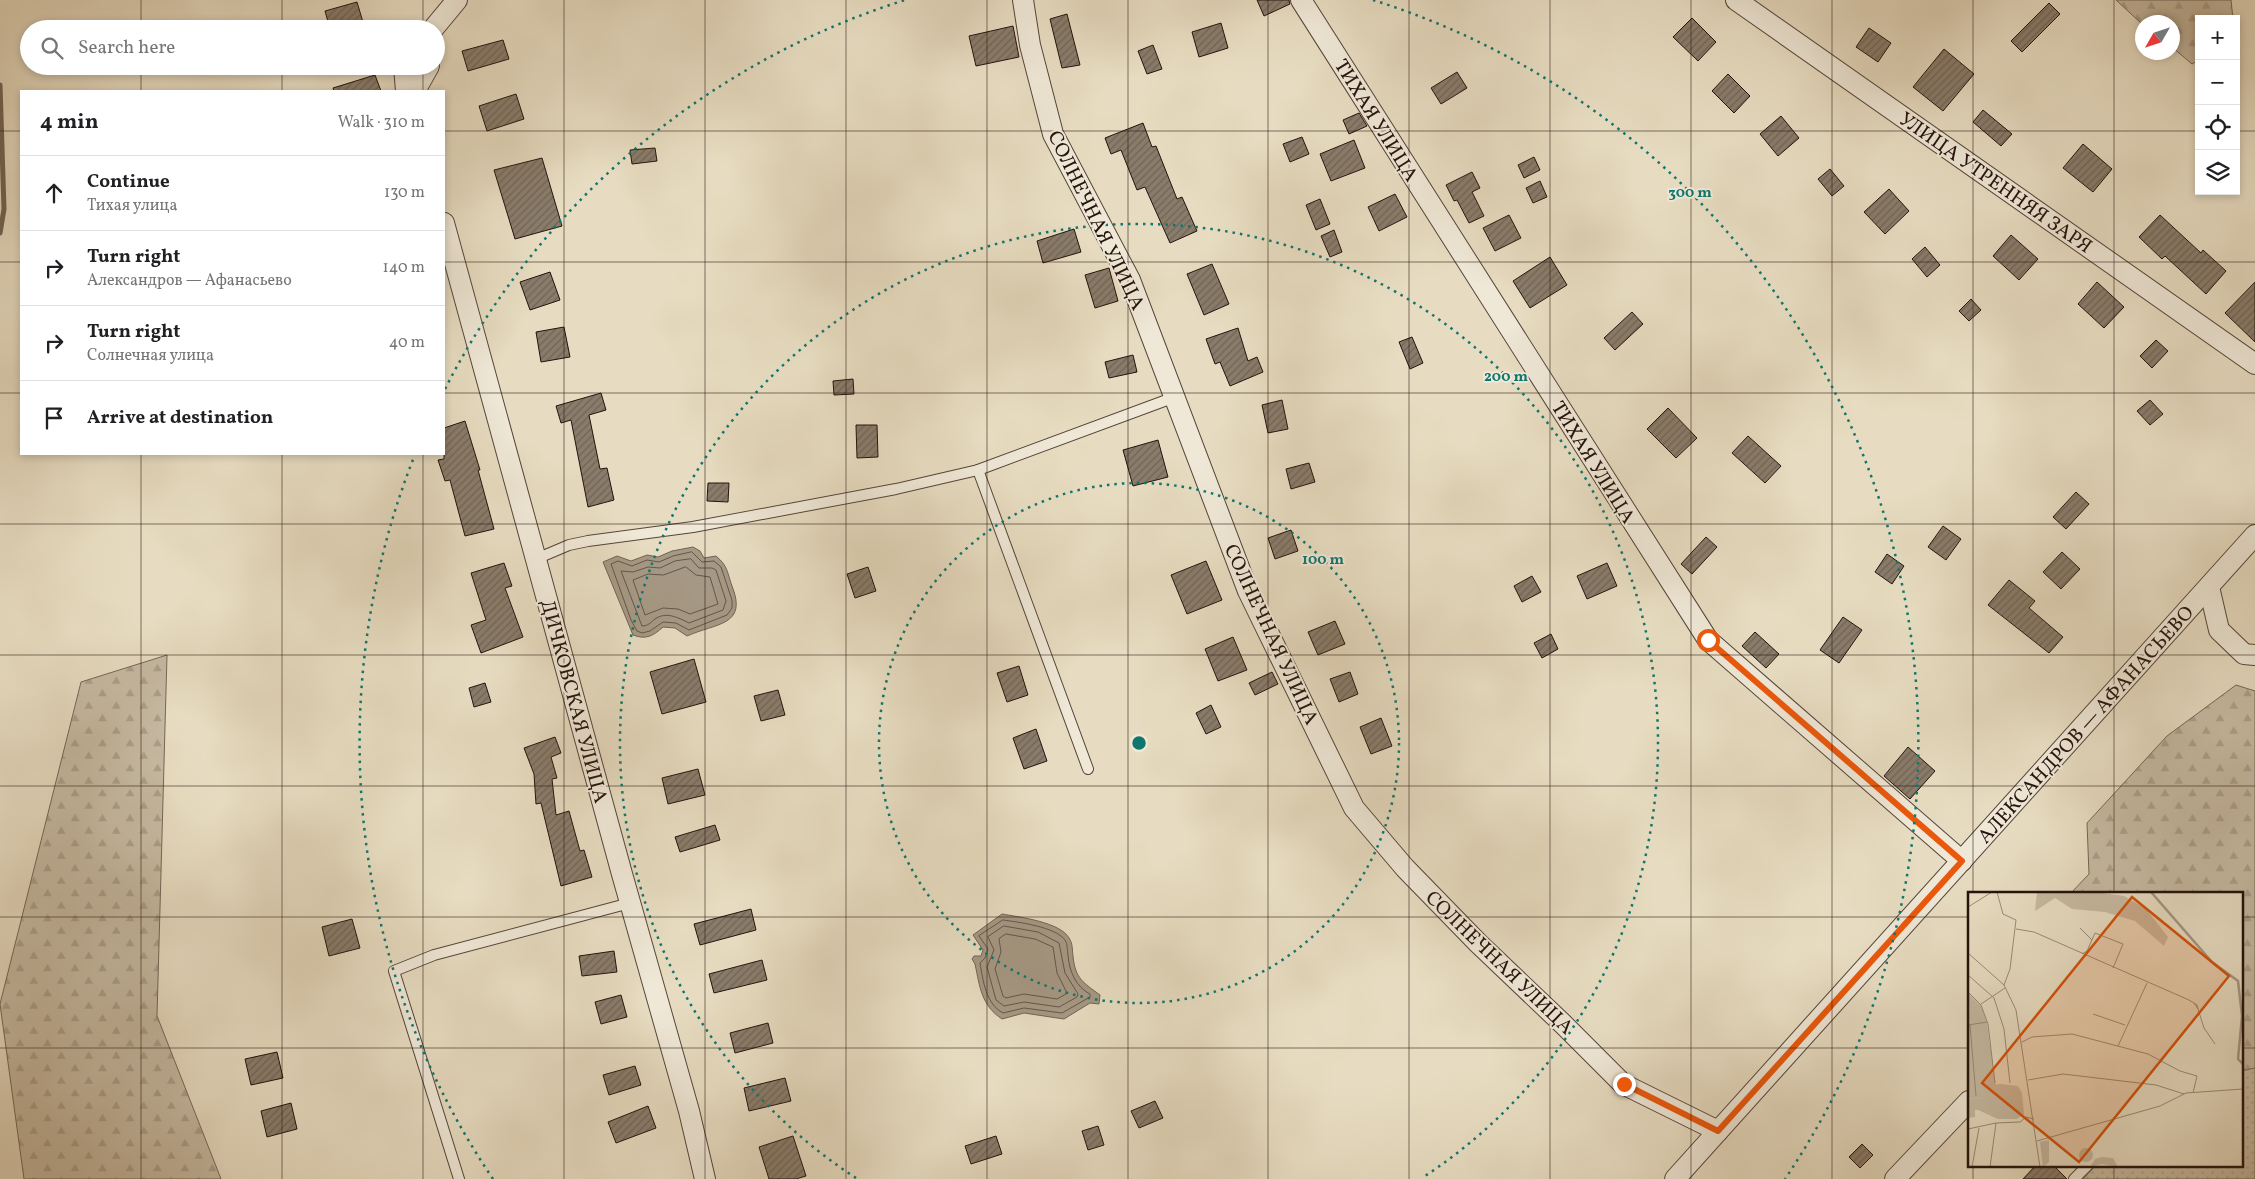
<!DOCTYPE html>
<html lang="en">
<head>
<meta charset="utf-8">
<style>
  body { margin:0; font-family:Vollkorn,serif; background:#f6f6f6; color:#202124 }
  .controls { position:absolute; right:15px; top:15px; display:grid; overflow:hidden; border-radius:0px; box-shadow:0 2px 8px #0003 }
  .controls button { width:45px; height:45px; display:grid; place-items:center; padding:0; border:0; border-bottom:1px solid #e0e0e0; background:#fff; color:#202124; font:25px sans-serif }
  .compass { position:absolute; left:2135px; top:15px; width:45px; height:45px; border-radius:50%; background:#fff; box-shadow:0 2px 8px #0003; rotate:231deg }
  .stop { position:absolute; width:15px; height:15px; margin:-11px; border:4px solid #ea580c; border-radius:50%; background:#fff }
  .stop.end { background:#ea580c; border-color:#fff; box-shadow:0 1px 5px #0008 }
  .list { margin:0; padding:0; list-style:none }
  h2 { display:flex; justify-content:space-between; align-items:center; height:65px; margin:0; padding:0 20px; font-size:21px }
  h2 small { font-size:16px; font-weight:400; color:#757577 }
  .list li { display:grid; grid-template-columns:32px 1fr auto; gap:15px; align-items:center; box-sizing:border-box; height:75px; padding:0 20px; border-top:1px solid #e0e0e0 }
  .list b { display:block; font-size:19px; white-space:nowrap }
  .list p { margin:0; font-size:16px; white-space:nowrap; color:#757577 }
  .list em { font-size:16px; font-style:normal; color:#757577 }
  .icon { flex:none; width:28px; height:28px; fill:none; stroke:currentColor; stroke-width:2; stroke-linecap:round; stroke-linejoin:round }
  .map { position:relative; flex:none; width:2255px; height:1179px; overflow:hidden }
  .search { position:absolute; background:#fff; box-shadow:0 2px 8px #0003; left:20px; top:20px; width:425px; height:55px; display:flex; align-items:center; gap:12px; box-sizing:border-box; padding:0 18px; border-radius:28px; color:#757577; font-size:19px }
  .panel { position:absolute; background:#fff; box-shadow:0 2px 8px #0003; left:20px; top:90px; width:425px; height:365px; border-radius:0px }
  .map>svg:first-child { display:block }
  .grass { fill:url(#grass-dots); stroke:#756658 }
  .forest { fill:url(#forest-firs); stroke:#756658 }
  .water { fill:#a59884; stroke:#716354 }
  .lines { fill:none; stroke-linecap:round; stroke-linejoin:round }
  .shore { stroke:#645648; stroke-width:1 }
  .stream { stroke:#716354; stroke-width:5 }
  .building { fill:url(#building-hatch); stroke:#24130d }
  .lane-casing { stroke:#55453a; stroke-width:12 }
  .street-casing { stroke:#55453a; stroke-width:22 }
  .lane { stroke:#efe8d7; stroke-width:10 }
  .street { stroke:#efe8d7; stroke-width:20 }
  .route { stroke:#ea580c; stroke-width:6 }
  .grid { fill:none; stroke:#24130d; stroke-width:1; stroke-opacity:0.55 }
  .ring { fill:none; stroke:#0f766e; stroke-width:2.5; stroke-dasharray:2.5 5 }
  .labels { text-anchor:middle; stroke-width:4; stroke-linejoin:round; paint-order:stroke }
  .street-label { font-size:20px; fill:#24130d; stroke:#efe8d7 }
  .inset-river { fill:none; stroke:#a59884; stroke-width:2.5 }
  .inset-road { fill:none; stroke:#998c79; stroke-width:1 }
  .view { fill:#d4520c; fill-opacity:0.15; stroke:#d4520c; stroke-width:2.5 }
  .inset-edge { fill:none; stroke:#24130d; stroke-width:2.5 }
  .centre { fill:#0f766e; stroke:#efe8d7; stroke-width:2.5 }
  .ring-label { font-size:15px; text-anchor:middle; font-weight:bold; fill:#0f766e; stroke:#efe8d7; stroke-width:4; stroke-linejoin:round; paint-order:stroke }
</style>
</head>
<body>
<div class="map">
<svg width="2255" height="1179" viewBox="0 0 2255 1179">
  <defs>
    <pattern id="grass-dots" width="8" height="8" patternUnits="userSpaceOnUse" patternTransform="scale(1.25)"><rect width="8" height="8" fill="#c6baa2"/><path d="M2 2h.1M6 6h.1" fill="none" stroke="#aa9f8a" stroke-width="1.8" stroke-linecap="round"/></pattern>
    <pattern id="forest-firs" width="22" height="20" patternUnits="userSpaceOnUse" patternTransform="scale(1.25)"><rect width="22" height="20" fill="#c6baa2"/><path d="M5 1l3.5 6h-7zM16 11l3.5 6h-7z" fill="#aa9f8a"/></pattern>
    <pattern id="building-hatch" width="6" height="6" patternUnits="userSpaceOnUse" patternTransform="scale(1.25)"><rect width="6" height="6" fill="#897c6b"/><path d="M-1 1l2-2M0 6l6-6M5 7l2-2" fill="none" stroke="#706456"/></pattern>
  </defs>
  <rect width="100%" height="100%" fill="#e7dcc1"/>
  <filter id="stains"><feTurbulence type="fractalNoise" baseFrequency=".004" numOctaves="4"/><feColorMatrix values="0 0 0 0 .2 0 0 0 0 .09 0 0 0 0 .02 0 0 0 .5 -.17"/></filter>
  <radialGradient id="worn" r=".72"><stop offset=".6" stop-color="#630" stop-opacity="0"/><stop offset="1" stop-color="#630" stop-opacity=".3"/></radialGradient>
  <path class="grass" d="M2255 1038V1179H2083L2096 1165H2241V1042Z"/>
  <g class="forest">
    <path d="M2116 0H2231L2233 19H2199V60L2192 64 2173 48 2172 22 2142 24Z"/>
    <path d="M167 655 157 1016 221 1179H24L0 1004 81 682Z"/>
    <path d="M2236 685 2255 691V1068L2241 1071V893H2071L2089 874 2087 823 2167 736Z"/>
  </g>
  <g class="water">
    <path d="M693 547 700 551 704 558 716 556C728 566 727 572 732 586 748 626 716 623 687 636L675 628 663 627C653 636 646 640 633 635L603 562 617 556 631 561 647 555 658 557 672 551Z"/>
    <path d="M1002 914C1019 917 1060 922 1069 938 1073 944 1072 949 1073 956 1075 979 1084 983 1100 995L1099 1004 1090 1003 1064 1019 1024 1013 1002 1019C981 1005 980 987 975 964L972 959 974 956H981L983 950 973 935Z"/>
  </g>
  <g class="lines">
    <g class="shore">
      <path d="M692 552 702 562 714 561 721 567 732 600V608L727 615 689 630 676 623 663 622 650 631 642 633 637 631 631 620 611 564 618 561 632 566 647 560 659 562 673 556Z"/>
      <path d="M691 559 699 568H712L716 570 726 601 723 610 689 623C679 618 666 611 655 619 650 623 648 626 642 626L621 571 633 572 648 567 660 568 675 561Z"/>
      <path d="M686 567 696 575 710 577 718 604 690 614 678 609 663 608 645 615 633 580 648 574 663 575Z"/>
      <path d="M1003 920C1018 922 1056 927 1065 940 1068 945 1067 950 1068 955 1069 971 1076 987 1090 994V997L1062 1013 1024 1008 1003 1013C986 1004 983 981 980 963L985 958 988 949 979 936Z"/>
      <path d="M1004 926 1038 932 1059 943 1065 973 1078 994 1077 997 1059 1007 1024 1002 1004 1006 996 1000 987 967 994 950 988 937Z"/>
      <path d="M1006 934 1035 939 1053 947 1057 973 1066 991V994L1057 999 1024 994 1006 998 1003 996 995 969 1001 952 999 939Z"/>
    </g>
    <path class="stream" d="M0 85 4 209 0 233"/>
  </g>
  <g class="building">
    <path d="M1257 0H1289L1290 4 1264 16Z"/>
    <path d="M357 2 365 29H330L325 11Z"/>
    <path d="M2049 3 2060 14 2022 52 2011 41Z"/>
    <path d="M1067 14 1080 65 1062 68 1050 19Z"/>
    <path d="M1692 18 1716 42 1698 61 1673 37Z"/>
    <path d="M1221 23 1228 48 1199 57 1192 32Z"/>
    <path d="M1013 26 1019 57 976 66 969 36Z"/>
    <path d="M1869 28 1891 43 1878 62 1856 47Z"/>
    <path d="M503 40 509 59 468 71 462 51Z"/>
    <path d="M1153 45 1162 69 1147 74 1138 51Z"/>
    <path d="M1944 49 1974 74 1943 111 1913 87Z"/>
    <path d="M1457 72 1467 88 1441 104 1431 88Z"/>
    <path d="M1728 74 1750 96 1734 113 1712 91Z"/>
    <path d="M375 75 381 91H334L333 88Z"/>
    <path d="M516 94 524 119 487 131 479 106Z"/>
    <path d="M1983 110 2012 134 2001 146 1973 122Z"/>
    <path d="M1359 113 1367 126 1349 134 1343 120Z"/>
    <path d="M1781 116 1799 138 1778 156 1760 134Z"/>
    <path d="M1143 123 1152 147 1156 146 1177 199 1182 197 1197 231 1170 243 1145 187 1137 190 1121 150 1111 154 1105 138Z"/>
    <path d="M1302 137 1309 154 1290 162 1283 144Z"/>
    <path d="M1354 140 1365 168 1331 181 1320 154Z"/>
    <path d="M2083 144 2112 169 2093 192 2063 168Z"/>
    <path d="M655 148 657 161 632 164 630 150Z"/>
    <path d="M1534 157 1540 170 1524 178 1518 165Z"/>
    <path d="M542 158 562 226 515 239 494 170Z"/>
    <path d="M1830 169 1844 186 1832 196 1818 179Z"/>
    <path d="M1472 172 1480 188 1472 192 1484 216 1469 223 1457 200 1454 201 1446 185Z"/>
    <path d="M1540 181 1547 197 1533 203 1526 188Z"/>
    <path d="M1889 189 1909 211 1885 234 1864 212Z"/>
    <path d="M1395 194 1407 217 1379 231 1368 207Z"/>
    <path d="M1320 199 1330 224 1316 230 1306 205Z"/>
    <path d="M1509 215 1521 238 1495 251 1483 228Z"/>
    <path d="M2160 215 2201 253 2203 250 2226 271 2206 294 2165 256 2162 259 2139 237Z"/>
    <path d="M1074 229 1081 252 1043 263 1037 241Z"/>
    <path d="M1334 230 1342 252 1330 257 1321 236Z"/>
    <path d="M2011 235 2038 259 2019 280 1993 256Z"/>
    <path d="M1925 247 1940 265 1927 277 1912 259Z"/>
    <path d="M1550 257 1567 285 1530 308 1513 281Z"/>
    <path d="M1212 264 1229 304 1204 315 1187 274Z"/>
    <path d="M1109 268 1118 301 1095 308 1085 275Z"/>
    <path d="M550 272 560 300 530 310 520 282Z"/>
    <path d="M2097 282 2124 307 2104 328 2078 304Z"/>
    <path d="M2255 282V342L2225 313Z"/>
    <path d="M1971 299 1981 310 1969 321 1959 311Z"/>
    <path d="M1632 312 1643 324 1615 350 1604 338Z"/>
    <path d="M564 327 570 357 541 362 536 332Z"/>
    <path d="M1238 328 1248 361 1257 357 1263 372 1230 386 1220 362 1215 364 1206 339Z"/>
    <path d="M1412 337 1423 363 1410 369 1399 342Z"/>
    <path d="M2156 340 2168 351 2152 368 2140 356Z"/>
    <path d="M1133 355 1137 372 1109 378 1105 362Z"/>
    <path d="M853 379 854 394 834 395 833 381Z"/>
    <path d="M601 393 606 410 589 415 600 469 607 468 614 500 588 507 571 420 561 423 556 406Z"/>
    <path d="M1282 400 1288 429 1268 433 1262 405Z"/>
    <path d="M2150 400 2163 414 2150 425 2137 411Z"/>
    <path d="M1668 408 1697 438 1676 458 1647 429Z"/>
    <path d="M465 421 480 470H478L494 529 465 536 450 480 445 481 438 460 444 459V428Z"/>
    <path d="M856 425H877L878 457 857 458Z"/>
    <path d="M1748 436 1781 466 1765 483 1732 453Z"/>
    <path d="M1158 440 1168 477 1133 486 1123 450Z"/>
    <path d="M1309 463 1315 482 1291 489 1286 469Z"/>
    <path d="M708 483H729L728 502 707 501Z"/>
    <path d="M2076 492 2089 504 2066 529 2053 517Z"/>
    <path d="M1943 526 1961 539 1946 560 1928 547Z"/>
    <path d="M1291 530 1298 551 1275 559 1268 538Z"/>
    <path d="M1706 537 1717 547 1692 574 1681 564Z"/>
    <path d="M2062 552 2080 569 2061 589 2043 572Z"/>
    <path d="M1887 554 1904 566 1892 584 1875 572Z"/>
    <path d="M1206 561 1222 600 1187 614 1171 575Z"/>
    <path d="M504 563 512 586 505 588 523 637 481 653 471 625 486 620 471 573Z"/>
    <path d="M1607 563 1617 586 1587 599 1577 576Z"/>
    <path d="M868 567 876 591 855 598 847 574Z"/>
    <path d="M1532 576 1541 592 1522 602 1514 586Z"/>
    <path d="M2009 580 2035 601 2029 608 2063 637 2049 653 1988 605Z"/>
    <path d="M1843 617 1862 630 1839 663 1820 650Z"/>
    <path d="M1335 621 1345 644 1318 655 1308 632Z"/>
    <path d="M1755 632 1779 654 1766 668 1742 646Z"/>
    <path d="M1551 634 1558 649 1542 658 1534 643Z"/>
    <path d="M1233 637 1247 670 1218 681 1205 649Z"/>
    <path d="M694 659 706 702 662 714 650 672Z"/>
    <path d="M1019 666 1028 695 1007 702 997 673Z"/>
    <path d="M1272 672 1278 684 1255 695 1249 683Z"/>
    <path d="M1350 672 1358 694 1339 702 1330 679Z"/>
    <path d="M485 683 491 702 474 707 469 688Z"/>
    <path d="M778 690 785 715 761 721 754 696Z"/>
    <path d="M1211 705 1221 727 1206 734 1196 713Z"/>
    <path d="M1381 718 1392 746 1371 754 1360 727Z"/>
    <path d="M1036 729 1047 761 1024 769 1013 738Z"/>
    <path d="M555 737 561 753 551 757 557 778 552 779 556 815 569 811 580 851 584 850 592 877 561 886 541 803 536 804 534 774 524 748Z"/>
    <path d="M1908 747 1935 771 1910 799 1884 776Z"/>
    <path d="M698 769 705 795 668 804 662 778Z"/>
    <path d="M715 825 720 840 680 852 675 837Z"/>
    <path d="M751 909 756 930 700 945 694 924Z"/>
    <path d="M352 919 360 948 329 956 322 927Z"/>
    <path d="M614 951 617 972 582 976 579 956Z"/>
    <path d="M762 960 767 980 714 993 709 974Z"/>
    <path d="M621 995 627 1017 601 1024 595 1002Z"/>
    <path d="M768 1023 773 1043 735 1053 730 1033Z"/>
    <path d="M277 1052 283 1078 251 1085 245 1059Z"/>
    <path d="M635 1066 641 1085 609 1095 603 1075Z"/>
    <path d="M785 1078 791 1101 749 1111 744 1088Z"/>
    <path d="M1155 1101 1163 1118 1139 1128 1131 1111Z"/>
    <path d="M291 1103 297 1129 267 1137 261 1111Z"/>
    <path d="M648 1106 656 1128 616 1143 608 1122Z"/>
    <path d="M1098 1126 1104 1145 1088 1150 1082 1131Z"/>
    <path d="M793 1136 806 1176 796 1179H769L759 1147Z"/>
    <path d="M996 1136 1002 1154 971 1164 965 1146Z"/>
    <path d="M1862 1144 1873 1155 1860 1168 1849 1157Z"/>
    <path d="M2036 1165H2053L2067 1179H2023Z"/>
  </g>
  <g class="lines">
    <defs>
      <g id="lane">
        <path d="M978 470 1088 769"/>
        <path d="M536 559 569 545 588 541 693 527 896 489 978 470 1175 397"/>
        <path d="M459 1179 394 971 434 955 630 903"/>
        <path d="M2074 1179 2088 1165"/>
      </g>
      <g id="street">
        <path d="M1023 0 1030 45 1053 134 1130 280 1248 591 1354 808 1405 868 1478 943 1563 1024 1623 1084 1718 1131"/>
        <path d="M1301 0 1708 640 1962 861"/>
        <path d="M1736 0 2255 364"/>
        <path d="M433 29 457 0"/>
        <path d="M404 66 406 91"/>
        <path d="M415 91 429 66"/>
        <path d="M444 223 622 874 689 1111 705 1179"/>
        <path d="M2209 587 2219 630 2244 654 2255 655"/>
        <path d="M1675 1179 2255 535"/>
        <path d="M1895 1179 1969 1101"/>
      </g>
    </defs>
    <use href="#lane" class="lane-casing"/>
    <use href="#street" class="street-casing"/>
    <use href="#lane" class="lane"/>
    <use href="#street" class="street"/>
  </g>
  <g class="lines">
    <path class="route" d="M1624 1084 1718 1131 1962 861 1708 640"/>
  </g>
  <path class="grid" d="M141 0V29M282 0V29M423 0V29M564 0V1179M705 0V1179M846 0V1179M987 0V1179M1128 0V1179M1268 0V1179M1409 0V1179M1550 0V1179M1691 0V1179M1832 0V1179M1973 0V893M2114 0V893M141 66V91M282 66V91M423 66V91M0 131H21M444 131H2199M2236 131H2255M0 262H21M444 262H2255M0 393H21M444 393H2255M141 454V1179M282 454V1179M423 454V1179M0 524H2255M0 655H2255M0 786H2255M0 917H1969M2241 917H2255M0 1048H1969M2241 1048H2255M1973 1165V1179M2114 1165V1179"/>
  <g class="ring">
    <circle cx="1139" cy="743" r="260"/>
    <path d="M856 1178A519 519 0 1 1 1422 1178"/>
    <path d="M493 1179A779 779 0 0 1 414 457M445 389A779 779 0 0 1 905 0M1373 0A779 779 0 0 1 1785 1179"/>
  </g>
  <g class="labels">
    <g class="street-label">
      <text transform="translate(1377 120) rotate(58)" y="7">ТИХАЯ УЛИЦА</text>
      <text transform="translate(1996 182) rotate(35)" y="7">УЛИЦА УТРЕННЯЯ ЗАРЯ</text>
      <text transform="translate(1097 220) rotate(64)" y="7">СОЛНЕЧНАЯ УЛИЦА</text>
      <text transform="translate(1594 462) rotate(58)" y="7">ТИХАЯ УЛИЦА</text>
      <text transform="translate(1272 634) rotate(65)" y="7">СОЛНЕЧНАЯ УЛИЦА</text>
      <text transform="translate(575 701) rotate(75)" y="7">ДИЧКОВСКАЯ УЛИЦА</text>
      <text transform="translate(2085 724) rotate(-48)" y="7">АЛЕКСАНДРОВ — АФАНАСЬЕВО</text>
      <text transform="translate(1500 962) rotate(44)" y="7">СОЛНЕЧНАЯ УЛИЦА</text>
    </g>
  </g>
  <g transform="translate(1968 892)">
    <rect width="275" height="275" fill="#e7dcc1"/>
    <path d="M0 101 14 115 19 132 28 195 17 207 0 206Z" fill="#c6baa2"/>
    <path d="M69 0H128L156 4 178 17 200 45 196 54 167 29 137 20 104 17 87 6 67 19ZM32 192 50 194 54 201 56 222 49 227H30L10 218H7V225L0 226V206L17 207 25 193ZM81 248V270L75 275 72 250ZM111 263a7 7 0 1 1 14 0a7 7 0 1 1-14 0ZM134 265 145 266 150 275 134 272 122 275 127 267Z" fill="#c6baa2"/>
    <path class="inset-river" d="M183 0 244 70 270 89 274 124 270 167 275 172"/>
    <path class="inset-road" d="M29 0 35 22 48 28 42 77 36 93M0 15 24 0M112 36 124 48M48 37 66 40 221 108 226 111 229 113 230 117 226 111M0 61 36 93 48 118 72 275M114 62 119 59 127 41 155 52 145 76M0 83 26 106 36 137 42 191M0 100 13 113 20 132 27 191M13 112 37 96M230 117 236 136 247 152M125 122 157 133M0 133 19 130M2 133 8 204M54 150 64 145 104 142 180 162 212 179 229 184 225 201M150 154 179 91M60 188 95 182 188 193 216 202M0 237 28 231M69 249 192 214 218 201 275 197M4 275 11 236M22 275 28 231 52 230 58 225 66 227"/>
    <path class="view" d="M164 5 261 84 111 270 14 191Z"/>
    <rect width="275" height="275" class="inset-edge"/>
  </g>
  <circle cx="1139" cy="743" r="8" class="centre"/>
  <g class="ring-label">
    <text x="1690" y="197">300 m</text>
    <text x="1506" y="381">200 m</text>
    <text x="1323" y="564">100 m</text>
  </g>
  <rect width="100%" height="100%" filter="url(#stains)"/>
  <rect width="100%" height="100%" fill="url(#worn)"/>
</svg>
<div class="controls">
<button>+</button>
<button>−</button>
<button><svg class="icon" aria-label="locate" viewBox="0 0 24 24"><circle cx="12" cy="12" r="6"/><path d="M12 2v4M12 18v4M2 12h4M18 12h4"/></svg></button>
<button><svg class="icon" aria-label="layers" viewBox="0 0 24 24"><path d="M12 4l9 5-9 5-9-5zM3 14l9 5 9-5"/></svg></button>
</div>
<svg class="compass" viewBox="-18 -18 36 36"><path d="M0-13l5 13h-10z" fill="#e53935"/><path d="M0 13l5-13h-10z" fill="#757577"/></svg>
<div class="stop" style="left:1708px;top:640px"></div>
<div class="stop end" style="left:1624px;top:1084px"></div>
<div class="search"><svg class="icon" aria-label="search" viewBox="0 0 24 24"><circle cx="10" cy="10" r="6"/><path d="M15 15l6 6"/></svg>Search here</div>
<section class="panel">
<h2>4 min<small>Walk · 310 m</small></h2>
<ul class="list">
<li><svg class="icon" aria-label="ahead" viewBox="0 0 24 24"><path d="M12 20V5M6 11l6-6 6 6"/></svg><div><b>Continue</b><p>Тихая улица</p></div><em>130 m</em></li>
<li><svg class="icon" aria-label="right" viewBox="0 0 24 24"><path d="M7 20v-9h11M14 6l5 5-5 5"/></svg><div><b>Turn right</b><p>Александров — Афанасьево</p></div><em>140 m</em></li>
<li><svg class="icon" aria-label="right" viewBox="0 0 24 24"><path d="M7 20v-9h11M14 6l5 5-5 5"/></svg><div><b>Turn right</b><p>Солнечная улица</p></div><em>40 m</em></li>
<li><svg class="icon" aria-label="arrive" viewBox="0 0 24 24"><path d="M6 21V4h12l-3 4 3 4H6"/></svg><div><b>Arrive at destination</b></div></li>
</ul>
</section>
</div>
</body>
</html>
